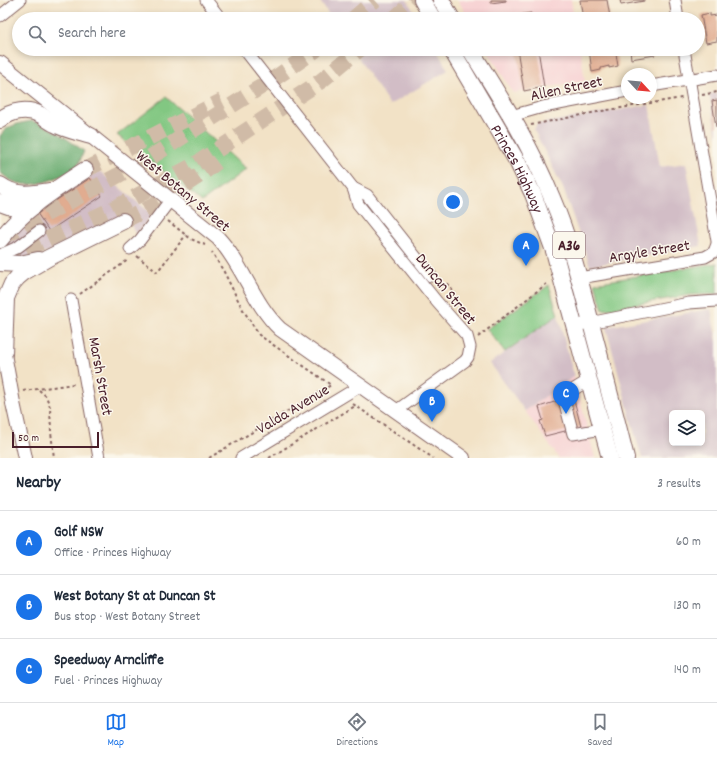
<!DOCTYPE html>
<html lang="en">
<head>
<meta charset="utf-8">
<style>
  body { margin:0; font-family:Dekko,sans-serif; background:#f2f2f3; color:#1f2937 }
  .controls { position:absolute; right:12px; bottom:12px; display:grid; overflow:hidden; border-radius:6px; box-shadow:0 2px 6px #0003 }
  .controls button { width:36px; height:36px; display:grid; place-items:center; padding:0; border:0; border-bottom:1px solid #e0e1e3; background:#fff; color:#1f2937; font:20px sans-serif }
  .compass { position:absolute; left:621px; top:68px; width:36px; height:36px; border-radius:50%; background:#fff; box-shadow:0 2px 6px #0003; rotate:116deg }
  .scale { position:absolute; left:12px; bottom:10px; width:87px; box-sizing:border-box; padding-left:4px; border:2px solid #4a1f2b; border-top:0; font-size:11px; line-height:14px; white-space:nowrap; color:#4a1f2b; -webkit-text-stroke:3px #fbf7ec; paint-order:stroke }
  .you { position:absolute; left:453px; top:202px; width:14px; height:14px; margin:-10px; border:3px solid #fff; border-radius:50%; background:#1a73e8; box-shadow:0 0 0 6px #1a73e833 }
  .badge { display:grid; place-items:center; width:26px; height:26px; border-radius:50%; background:#1a73e8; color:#fff; font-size:13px; font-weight:700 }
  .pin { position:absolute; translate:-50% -33px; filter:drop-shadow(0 1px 2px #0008) }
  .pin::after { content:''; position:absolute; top:21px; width:14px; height:12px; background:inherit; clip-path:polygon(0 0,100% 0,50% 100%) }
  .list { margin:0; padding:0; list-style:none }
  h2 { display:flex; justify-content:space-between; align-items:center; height:52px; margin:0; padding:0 16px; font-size:17px }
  h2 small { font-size:13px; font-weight:400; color:#747a83 }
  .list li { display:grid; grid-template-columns:26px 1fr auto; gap:12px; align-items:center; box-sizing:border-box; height:64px; padding:0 16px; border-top:1px solid #e0e1e3 }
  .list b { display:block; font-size:15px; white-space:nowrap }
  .list p { margin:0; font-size:13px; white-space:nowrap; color:#747a83 }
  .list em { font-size:13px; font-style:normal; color:#747a83 }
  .icon { flex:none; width:22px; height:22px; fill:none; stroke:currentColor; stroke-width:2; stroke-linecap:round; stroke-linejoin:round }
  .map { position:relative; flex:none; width:717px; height:458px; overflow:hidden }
  .search { position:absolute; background:#fff; box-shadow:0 2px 6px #0003; left:12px; right:12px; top:12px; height:44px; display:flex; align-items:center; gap:10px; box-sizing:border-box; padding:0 14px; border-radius:22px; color:#747a83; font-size:15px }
  .sheet { height:244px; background:#fff }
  nav { display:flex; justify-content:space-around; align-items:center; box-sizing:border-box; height:56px; border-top:1px solid #e0e1e3; background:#fff; font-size:11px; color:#747a83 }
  nav a { display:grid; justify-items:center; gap:2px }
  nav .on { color:#1a73e8 }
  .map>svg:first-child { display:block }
  .built { fill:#f7cfd1 }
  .industrial { fill:#d2bdc6; fill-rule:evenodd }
  .green { fill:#82c782; stroke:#667356 }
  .forest { fill:#69ac70; stroke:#5a664e }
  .building { fill:#e1ac90 }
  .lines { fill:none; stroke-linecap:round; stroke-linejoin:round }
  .highway-tunnel { stroke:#d0bba7; stroke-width:16; stroke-dasharray:16 8; stroke-linecap:butt }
  .minor-casing { stroke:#856361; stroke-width:13 }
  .major-casing { stroke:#856361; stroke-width:16 }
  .highway-casing { stroke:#856361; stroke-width:18 }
  .path { stroke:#856361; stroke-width:2; stroke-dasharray:3 3; stroke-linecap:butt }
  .minor { stroke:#fff; stroke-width:11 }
  .major { stroke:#fff; stroke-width:14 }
  .highway { stroke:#fff; stroke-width:16 }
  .major-bridge-casing { stroke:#856361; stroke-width:16; stroke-linecap:butt }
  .major-bridge { stroke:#fff; stroke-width:14 }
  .labels { text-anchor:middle; stroke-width:3; stroke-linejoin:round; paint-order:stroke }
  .shield { fill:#fbf7ec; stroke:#7f6065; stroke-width:1 }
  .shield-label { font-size:15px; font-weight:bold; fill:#4a1f2b }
  .street-label { font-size:16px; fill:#4a1f2b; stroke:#fbf7ec }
</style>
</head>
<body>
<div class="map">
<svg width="717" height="458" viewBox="0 0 717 458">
  <rect width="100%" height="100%" fill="#fbf7ec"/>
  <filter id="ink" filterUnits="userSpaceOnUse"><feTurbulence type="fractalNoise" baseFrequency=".025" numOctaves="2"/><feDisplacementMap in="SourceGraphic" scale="8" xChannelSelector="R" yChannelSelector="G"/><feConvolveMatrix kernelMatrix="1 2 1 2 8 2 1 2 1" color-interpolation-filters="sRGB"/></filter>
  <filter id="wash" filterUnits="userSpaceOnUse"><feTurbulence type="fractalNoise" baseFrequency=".012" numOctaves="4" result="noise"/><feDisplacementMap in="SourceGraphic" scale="16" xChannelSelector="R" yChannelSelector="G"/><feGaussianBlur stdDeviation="0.9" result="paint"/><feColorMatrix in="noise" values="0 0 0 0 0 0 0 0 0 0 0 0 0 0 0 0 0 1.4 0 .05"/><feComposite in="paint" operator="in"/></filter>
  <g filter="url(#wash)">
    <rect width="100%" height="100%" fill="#f2e2c6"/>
    <g class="built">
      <path d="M458 0H571L574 19H469Z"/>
      <path d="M487 49H580L585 81 513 93Z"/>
      <path d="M574 376 595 458H559L525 411Z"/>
    </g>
    <g class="industrial">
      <path d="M319 0H407L418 19H332Z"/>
      <path d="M352 49H436L448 70 390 105Z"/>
      <path d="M717 93V137L709 94Z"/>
      <path d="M649 105 660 167 686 163 701 246 590 266 563 188 534 130 537 124Z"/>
      <path d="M98 170 152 214 136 235 127 217 48 252 18 259 1 251 9 238 49 202Z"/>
      <path d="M711 309 717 342V458H642L634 431 606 327ZM672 413H702V443H672Z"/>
      <path d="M558 315 574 376 525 411 490 363Z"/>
    </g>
    <g class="green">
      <path d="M166 97 246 169 202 202 117 135Z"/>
      <path d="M717 263V294L690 295 603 310 595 283Z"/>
      <path d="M549 285 558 315 505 352 487 329Z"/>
    </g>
    <path class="forest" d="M32 121C52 127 67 139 84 151L77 168C53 180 23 196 0 172V136C7 125 20 123 32 121Z"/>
    <g id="blocks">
      <g class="building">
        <path d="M491 0H506V1L491 3Z"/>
        <path d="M580 0H607L610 17 596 19H583Z"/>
        <path d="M620 0H644V1L621 5Z"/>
        <path d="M531 13 533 19H512V16Z"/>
        <path d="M710 13V16L717 15V41L706 43 701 15Z"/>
        <path d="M517 49H538L544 87 524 91Z"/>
        <path d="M589 49H613L614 54H616L618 66 609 68V66L601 68V70L592 72Z"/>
        <path d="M630 49H654L655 55 631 59Z"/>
        <path d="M717 100V127H716L712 101Z"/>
        <path d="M90 178 102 196 49 231 37 213Z"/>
        <path d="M573 396 581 427 545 436 540 421 543 420 539 407Z"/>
      </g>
    </g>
  </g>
  <g filter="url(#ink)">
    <use href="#blocks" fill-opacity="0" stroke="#856361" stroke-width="1"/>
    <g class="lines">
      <g class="highway-tunnel">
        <path d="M353 19 375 0"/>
        <path d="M394 19 415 0"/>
        <path d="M85 170 222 101"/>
        <path d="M123 221 155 205 200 175 217 162"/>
        <path d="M3 237 143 162 278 76 317 49"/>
        <path d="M4 259 111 210 196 164 321 81 360 49"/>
      </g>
      <defs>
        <g id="minor">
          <path d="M206 0 221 19"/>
          <path d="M675 0 678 19"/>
          <path d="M0 16 20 0"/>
          <path d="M244 49 353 188 358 204 437 302 467 336 470 347 468 357 465 361 396 411"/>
          <path d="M684 49 717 241"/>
          <path d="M651 86 717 75"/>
          <path d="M511 116 543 107 627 91"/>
          <path d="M353 188 367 195 431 276"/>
          <path d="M130 249 140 240 171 199"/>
          <path d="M0 255 18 247 39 231"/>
          <path d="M579 278 705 257 714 252 717 244"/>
          <path d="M71 300 99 458"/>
          <path d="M574 326 689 303 717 301"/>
          <path d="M589 380 563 396 573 434 602 429"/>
          <path d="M241 458 360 386"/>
        </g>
        <g id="major">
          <path d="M0 63 218 238C243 265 253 303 280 329L463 458"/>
          <path d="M13 403 25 458"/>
        </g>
        <g id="highway">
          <path d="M422 0 433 19"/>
          <path d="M441 0 452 19"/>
          <path id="s1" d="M451 49 518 163 533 194 554 251 610 458"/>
          <path d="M470 49C500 97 531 145 552 198 569 238 580 281 591 323 603 368 615 413 626 458"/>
          <path d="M0 120C12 110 28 108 41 115 46 118 50 122 55 124 65 130 79 132 91 136"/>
          <path d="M0 185C16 197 32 194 50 191"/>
          <path d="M0 203 14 208 34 206"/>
          <path d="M0 240C23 210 54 190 85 170"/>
          <path d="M0 263 20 264 38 260"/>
          <path d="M4 354 6 298 12 284 18 277 24 272 48 258 123 221"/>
        </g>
      </defs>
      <use href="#minor" class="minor-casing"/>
      <use href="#major" class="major-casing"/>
      <use href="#highway" class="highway-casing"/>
      <g class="path">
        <path d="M702 95 717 92"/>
        <path d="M531 125 602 111 682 98"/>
        <path d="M168 221 191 239 205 245"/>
        <path d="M137 256 157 272 186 235"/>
        <path d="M447 283 455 294"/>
        <path d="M80 294 128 260"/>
        <path d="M478 337 549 282"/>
        <path d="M39 390 46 396 50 407 51 432 54 458"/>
        <path d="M23 391 74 384"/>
        <path d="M353 404 433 458"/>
        <path d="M209 458 331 385 259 335 242 308 224 272 212 252"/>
        <path d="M269 458 355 406"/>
      </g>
      <use href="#minor" class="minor"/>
      <use href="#major" class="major"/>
      <use href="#highway" class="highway"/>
      <defs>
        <path id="major-bridge" d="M4 354 13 403"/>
      </defs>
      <use href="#major-bridge" class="major-bridge-casing"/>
      <use href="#major-bridge" class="major-bridge"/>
    </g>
  </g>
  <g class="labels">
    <rect class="shield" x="553" y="232" width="32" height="26" rx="3"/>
    <g class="shield-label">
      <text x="569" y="250">A36</text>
    </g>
    <g class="street-label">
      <text transform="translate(566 87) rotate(-12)" y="6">Allen Street</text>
      <text dy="6" stroke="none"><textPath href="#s1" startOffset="137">Princes Highway</textPath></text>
      <text transform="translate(184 190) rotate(40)" y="6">West Botany Street</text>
      <text transform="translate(649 250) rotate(-9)" y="6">Argyle Street</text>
      <text transform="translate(447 288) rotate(51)" y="6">Duncan Street</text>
      <text transform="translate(102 376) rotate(80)" y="6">Marsh Street</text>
      <text transform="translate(292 408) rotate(-31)" y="6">Valda Avenue</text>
    </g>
  </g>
</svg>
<div class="controls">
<button><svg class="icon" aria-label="layers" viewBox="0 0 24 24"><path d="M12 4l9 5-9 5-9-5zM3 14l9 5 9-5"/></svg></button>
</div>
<svg class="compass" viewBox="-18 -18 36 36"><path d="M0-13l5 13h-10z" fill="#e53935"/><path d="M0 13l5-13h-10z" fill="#747a83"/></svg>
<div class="scale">50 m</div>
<div class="you"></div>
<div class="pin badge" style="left:526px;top:266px">A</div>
<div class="pin badge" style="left:432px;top:422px">B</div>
<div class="pin badge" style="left:566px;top:414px">C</div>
<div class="search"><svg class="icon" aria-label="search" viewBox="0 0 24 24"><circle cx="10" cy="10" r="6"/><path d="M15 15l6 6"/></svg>Search here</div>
</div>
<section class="sheet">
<h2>Nearby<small>3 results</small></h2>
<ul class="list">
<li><span class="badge">A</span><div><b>Golf NSW</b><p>Office · Princes Highway</p></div><em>60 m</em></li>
<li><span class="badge">B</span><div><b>West Botany St at Duncan St</b><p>Bus stop · West Botany Street</p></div><em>130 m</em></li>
<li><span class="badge">C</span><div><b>Speedway Arncliffe</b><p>Fuel · Princes Highway</p></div><em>140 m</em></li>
</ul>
</section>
<nav>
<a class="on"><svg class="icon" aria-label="map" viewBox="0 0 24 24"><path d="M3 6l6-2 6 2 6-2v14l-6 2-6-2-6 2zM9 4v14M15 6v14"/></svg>Map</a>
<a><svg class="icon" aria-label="directions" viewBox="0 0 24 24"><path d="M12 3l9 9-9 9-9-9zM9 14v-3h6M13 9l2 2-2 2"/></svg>Directions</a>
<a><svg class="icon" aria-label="saved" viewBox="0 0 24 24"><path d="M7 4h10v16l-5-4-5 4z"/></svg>Saved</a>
</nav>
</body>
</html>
